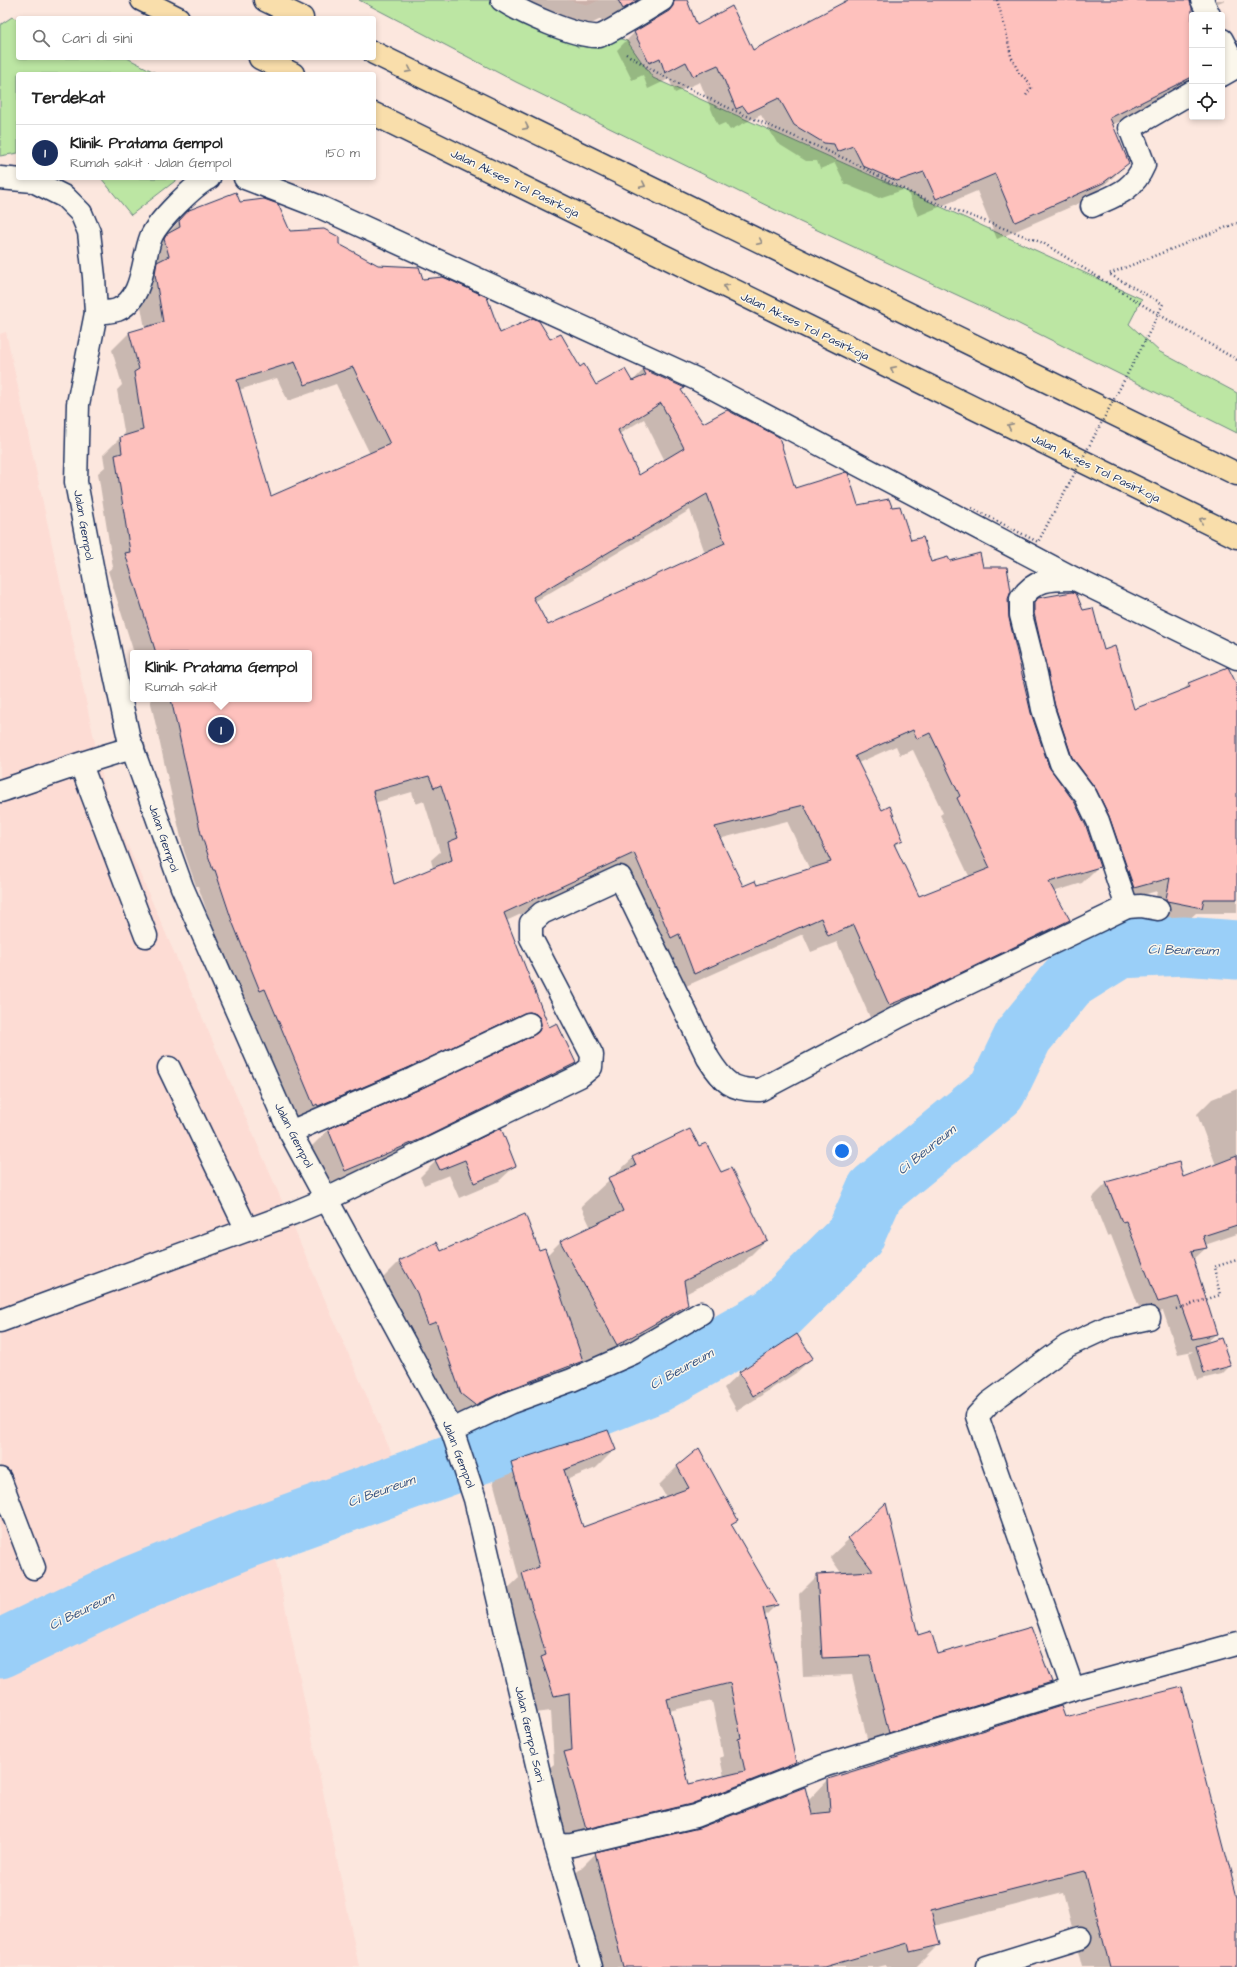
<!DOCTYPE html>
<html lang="id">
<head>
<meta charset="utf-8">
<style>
  body { margin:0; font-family:"Architects Daughter",sans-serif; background:#f2f2f2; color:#222 }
  .controls { position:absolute; right:12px; top:12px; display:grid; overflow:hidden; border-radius:4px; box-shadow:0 2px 6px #0003 }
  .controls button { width:36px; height:36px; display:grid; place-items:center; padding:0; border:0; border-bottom:1px solid #e0e0e0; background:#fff; color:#222; font:20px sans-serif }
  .you { position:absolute; left:842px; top:1151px; width:14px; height:14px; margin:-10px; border:3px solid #fff; border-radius:50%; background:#1a73e8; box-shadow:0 0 0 6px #1a73e833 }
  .badge { display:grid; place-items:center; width:26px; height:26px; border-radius:50%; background:#1b2f5e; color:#fff; font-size:13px; font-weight:700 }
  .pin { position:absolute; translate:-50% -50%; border:2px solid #fff; box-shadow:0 1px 4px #0006 }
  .popup { position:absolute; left:130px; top:650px; width:182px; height:52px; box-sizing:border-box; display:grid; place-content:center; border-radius:4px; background:#fff; filter:drop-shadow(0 1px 3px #0005); font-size:13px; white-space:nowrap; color:#767676 }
  .popup b { font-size:15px; color:#222 }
  .popup::after { content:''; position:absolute; left:50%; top:100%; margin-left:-8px; border:8px solid transparent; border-top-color:#fff }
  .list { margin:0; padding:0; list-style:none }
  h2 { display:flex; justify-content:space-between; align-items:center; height:52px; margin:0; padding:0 16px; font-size:17px }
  h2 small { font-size:13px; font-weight:400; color:#767676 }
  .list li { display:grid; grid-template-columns:26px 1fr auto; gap:12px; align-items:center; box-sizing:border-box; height:56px; padding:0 16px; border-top:1px solid #e0e0e0 }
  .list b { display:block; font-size:15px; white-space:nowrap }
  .list p { margin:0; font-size:13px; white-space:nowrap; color:#767676 }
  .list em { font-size:13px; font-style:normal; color:#767676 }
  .icon { flex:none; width:22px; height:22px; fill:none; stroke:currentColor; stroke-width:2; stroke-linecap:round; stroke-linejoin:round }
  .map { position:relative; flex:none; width:1237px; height:1967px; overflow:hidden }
  .search { position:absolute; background:#fff; box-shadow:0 2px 6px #0003; left:16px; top:16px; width:360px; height:44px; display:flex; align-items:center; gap:10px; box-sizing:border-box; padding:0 14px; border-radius:4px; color:#767676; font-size:15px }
  .panel { position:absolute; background:#fff; box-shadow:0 2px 6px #0003; left:16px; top:72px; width:360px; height:108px; border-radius:4px }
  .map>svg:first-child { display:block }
  .built { fill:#fddcd4 }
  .green { fill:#bce6a3; stroke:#6c8a80 }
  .shadow { fill:#0003; fill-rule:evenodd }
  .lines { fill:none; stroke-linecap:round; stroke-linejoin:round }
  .river { stroke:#9acff8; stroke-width:59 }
  .building { fill:#fec1bd; stroke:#1b2f5e; fill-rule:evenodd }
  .minor-casing { stroke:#1b2f5e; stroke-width:25 }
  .highway-casing { stroke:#1b2f5e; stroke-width:25 }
  .path { stroke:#1b2f5e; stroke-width:2.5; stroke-dasharray:1 3; stroke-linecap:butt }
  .minor { stroke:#fbf7ec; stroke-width:22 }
  .highway { stroke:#f9deab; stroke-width:22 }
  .path-bridge { stroke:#1b2f5e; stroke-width:2.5; stroke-dasharray:1 3; stroke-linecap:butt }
  .oneway { stroke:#8a8684 }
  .labels { text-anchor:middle; stroke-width:3; stroke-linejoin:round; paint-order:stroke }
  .street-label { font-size:12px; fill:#1b2f5e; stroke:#fbf7ec }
  .water-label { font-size:13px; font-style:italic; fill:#3b5784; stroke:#fbf7ec }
</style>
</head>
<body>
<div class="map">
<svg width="1237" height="1967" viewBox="0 0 1237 1967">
  <rect width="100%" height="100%" fill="#fce7de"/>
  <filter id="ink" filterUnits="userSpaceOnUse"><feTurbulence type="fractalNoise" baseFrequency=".025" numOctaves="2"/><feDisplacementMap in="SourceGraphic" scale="8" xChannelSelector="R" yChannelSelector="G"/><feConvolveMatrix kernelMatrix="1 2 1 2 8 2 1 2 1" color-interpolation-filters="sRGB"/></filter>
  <g filter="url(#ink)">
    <g class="built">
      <path d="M567 0H599L589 5Z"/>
      <path d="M6 332 107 798 398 1468 0 1641V334Z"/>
      <path d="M274 1552 359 1967H0V1678Z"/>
    </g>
    <g class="green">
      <path d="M359 0H522L578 47 613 36 627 41 653 78 915 195 1142 299 1129 324 1160 352 1237 393V433L1011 320 800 222 516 82Z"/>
      <path d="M12 17 18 20V58H127L158 74H18V153L0 156V25Z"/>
      <path d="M101 178H179L131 215Z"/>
    </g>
    <g class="shadow">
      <path d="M506 0H686L696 26 752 51 845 3 844 0H1225L1196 13 1191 7 1194 15H1192V80L1140 112 1112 125 1128 163 1110 180 1084 201 997 239 977 191 918 216 906 189 879 198 845 184 835 163 820 169 817 161H806L777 143 761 115 730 130 725 123 718 126 700 82 675 93 669 79 648 89 643 75 632 80 617 50 634 33 657 18 655 11 605 26 601 19 575 32 568 18 542 31Z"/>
      <path d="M239 204 289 232 338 245 377 266 422 280 499 334 550 341 580 368 595 386 632 382 643 370 683 388 680 391 703 424 795 489 858 506 910 541 930 563 950 562 982 568 1008 599V618L1030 713 1048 768 1099 866 1082 883 1053 892 1068 920 1051 937 872 1022 837 942 811 952 803 934 677 990 617 870 506 921 548 1029 575 1063 558 1080 328 1188 311 1147 328 1130 419 1091 524 1041V1036L297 1122 248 1005 243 1007 216 938 198 886H196L184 851 150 699H309V653H134L108 571 113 567 98 473 105 467 103 455 120 438 125 437 117 390 122 385 112 350 129 333 145 328 138 291 151 252 186 214ZM277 378 288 401 336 384 370 454 270 498 239 390ZM644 419 665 461 639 476 619 434ZM690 510 705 553 547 626 534 602ZM896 746 900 755 913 750 943 813 940 815 970 878 918 897 894 847 902 840 881 811 858 763ZM412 792 416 804 424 801 440 852 431 860 433 868 393 885 374 803ZM787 821 810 870 756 887 742 888 719 839Z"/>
      <path d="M1039 599 1103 651 1134 710 1180 693 1189 684 1237 688V913H1196L1186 922 1153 915 1157 891 1120 901 1020 618Z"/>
      <path d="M1237 1089V1234L1205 1245 1206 1248 1193 1260 1216 1334 1206 1343 1230 1366 1222 1374 1197 1380 1189 1354 1193 1351 1178 1354 1163 1311 1143 1317 1111 1235 1107 1236 1092 1198 1107 1183 1183 1178 1216 1165 1197 1114 1212 1099Z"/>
      <path d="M501 1130 515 1166 499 1181 459 1198 449 1175 424 1185 420 1177 436 1161Z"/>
      <path d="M699 1148 721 1174 766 1240 738 1268 685 1294 687 1304 660 1332 589 1372 582 1361 553 1390 446 1433 433 1422 408 1350 371 1290 400 1261 441 1252H539L547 1255 560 1242 591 1228 581 1206 633 1158Z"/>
      <path d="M812 1358 796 1373 737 1411 724 1388 740 1373Z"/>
      <path d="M614 1450 596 1468 566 1480 582 1528 666 1497 659 1485 677 1467 737 1520 731 1525 776 1605 764 1617 795 1763 777 1781 568 1847 546 1771 554 1764 551 1711 536 1713 523 1676 527 1672 504 1592 519 1578 493 1481 511 1463ZM712 1701 723 1756 720 1758 724 1777 688 1785 669 1711Z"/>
      <path d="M885 1505 917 1636 937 1656 1051 1682 1032 1701 870 1751 852 1675 803 1677 799 1594 818 1575 842 1574 830 1557Z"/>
      <path d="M1065 1718 1237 1901V1967H1082L1063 1893 934 1926 939 1944 916 1967H886L885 1965 877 1967H599L573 1876 596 1853 808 1801 828 1780Z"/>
    </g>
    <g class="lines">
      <path class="river" d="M0 1649 133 1585 249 1538 481 1454 655 1384 775 1316 855 1236 875 1191 997 1091 1024 1035 1068 981 1119 949 1184 946 1237 950"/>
    </g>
    <g class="building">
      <path d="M618 0H638L623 9Z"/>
      <path d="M674 0H687L697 25 732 6 753 50 848 0H1190L1192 8V77L1110 118 1129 163 1103 183 1015 222 995 174 936 199 924 172 897 181 863 166 853 146 837 152 834 144 824 143 794 125 779 98 748 113 743 106 736 109 718 65 693 76 686 62 665 73 660 58 649 63 634 32 669 11 673 6Z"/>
      <path d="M236 192 240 202 264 199 278 204 290 231 324 229 339 237V244L378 265 419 267 423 279 443 277 487 297 500 333 533 318 539 321 550 339 561 334 580 367 584 364 596 385 625 369 632 381 646 375 643 369 685 388 681 390 703 423 727 410 779 437 795 488 846 472 848 473 858 505 889 499 892 507 900 506 911 540 923 537 931 562 948 557 950 561 980 553 983 567H1007L1011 591 1008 599 1009 618 1031 713 1049 767 1075 803 1086 826 1100 867 1049 882 1070 920 921 992 889 1005 854 925 828 936 821 918 694 974 679 934 671 938 634 853 504 913 549 1027 557 1023 576 1063 426 1137 345 1171 328 1129 418 1090 534 1035 539 1031 541 1025 540 1018 536 1014 530 1012 524 1013 408 1068 318 1106 317 1104 314 1106 265 989 260 991 232 921 215 870H213L201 834 171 699H309V653H156L125 553 130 552 115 455 122 453 120 437 143 430 134 372 139 369 129 332 163 322 155 274 157 262 169 256 164 239 167 234 180 227 179 221 189 210ZM295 362 305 385 353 367 390 444 271 496 237 380ZM661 403 684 448 639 475 618 430ZM707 494 725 543 548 625 533 597ZM913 730 917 739 930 733 960 796 957 798 990 868 919 896 894 844 903 840 890 806 882 810 855 756ZM429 776 434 788 441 785 458 838 448 842 452 860 394 884 373 791ZM804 805 831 862 757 885 755 881 743 886 715 827Z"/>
      <path d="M1072 592 1076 593 1083 610 1093 608 1104 650 1115 646 1134 709 1190 687 1188 683 1228 667 1237 685V899H1204L1202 908 1167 901 1166 899 1170 878 1134 888 1109 816 1096 789 1072 757 1055 706 1034 613V603L1038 598Z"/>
      <path d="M501 1128 516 1166 474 1183 465 1160 440 1170 435 1160Z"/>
      <path d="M690 1129 699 1146 706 1143 721 1172 731 1168 767 1240 684 1281 688 1305 617 1345 560 1241 623 1211 608 1178 636 1166 632 1157Z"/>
      <path d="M1237 1156V1225L1203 1236 1207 1248 1191 1251 1217 1334 1193 1339 1178 1297 1158 1302 1126 1221 1122 1222 1106 1182 1179 1162 1183 1177Z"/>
      <path d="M525 1214 539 1250 545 1248 583 1361 505 1391 475 1405 461 1394 436 1322 428 1325 417 1293 399 1261 437 1242 441 1251Z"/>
      <path d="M797 1334 813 1358 753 1396 739 1372Z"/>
      <path d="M1221 1338 1231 1366 1204 1373 1196 1346Z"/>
      <path d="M608 1430 616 1450 564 1470 583 1527 689 1488 677 1466 699 1448 738 1520 731 1524 778 1605 763 1608 779 1678 796 1763 691 1804 586 1829 564 1752 572 1750 569 1693 554 1696 541 1657 546 1655 522 1573 539 1567 511 1462ZM730 1683 741 1738 738 1739 745 1771 689 1784 667 1699Z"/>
      <path d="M886 1503 918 1635 931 1631 938 1654 1031 1627 1052 1682 889 1733 870 1656 822 1658 817 1574 873 1571 848 1538Z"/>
      <path d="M1182 1687 1237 1897V1967H1110L1085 1871 931 1910 940 1945 910 1952 908 1943 824 1967H623L595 1852 699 1828 805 1787 812 1814 830 1812 828 1779 1061 1706 1065 1717Z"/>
    </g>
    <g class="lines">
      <defs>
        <g id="minor">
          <path d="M502 0C521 12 576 38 599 36 606 35 652 6 662 0"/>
          <path d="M1202 0 1209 15"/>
          <path d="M1222 40 1236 67 1222 75"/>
          <path d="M0 178 33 181 65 197 81 213 89 232 94 277 96 313 78 404 76 482 96 587 129 739 182 887 290 1132 452 1430 475 1499 556 1846 591 1967"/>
          <path d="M245 178 320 207 696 379 1075 579 1237 658"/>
          <path d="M1092 206C1116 195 1133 191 1144 165L1130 128 1192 92"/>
          <path d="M96 313C103 312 111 312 117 310 144 299 142 260 151 237 158 221 194 185 209 178"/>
          <path d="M81 765 146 936"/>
          <path d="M0 791C44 777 89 759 133 748"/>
          <path d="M1127 907 1141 906 1158 909"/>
          <path d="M169 1068 247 1230"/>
          <path d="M290 1132 413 1079 529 1024"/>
          <path d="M0 1321 291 1214 327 1199 580 1076 591 1067 592 1055 531 938V923L542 913 620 877 708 1058C723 1082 732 1091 760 1090L900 1016 1127 907 1098 821 1086 796 1061 763 1043 709 1036 674 1021 615V599C1035 578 1052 579 1075 579"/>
          <path d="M452 1430 509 1403 572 1380 633 1353 701 1313"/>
          <path d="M0 1479 34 1568"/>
          <path d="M1073 1689 977 1416 989 1403 1067 1346 1108 1327 1149 1318"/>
          <path d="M556 1846 572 1845 695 1816 826 1765 1073 1689 1237 1644"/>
          <path d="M987 1967 1080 1938"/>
        </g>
        <g id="highway">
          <path d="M142 0 178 18"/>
          <path d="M265 0 302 18"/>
          <path d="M374 53 1237 474"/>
          <path d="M260 58 293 74"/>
          <path d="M374 114 1237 537"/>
        </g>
      </defs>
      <use href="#minor" class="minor-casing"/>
      <use href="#highway" class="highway-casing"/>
      <g class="path">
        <path d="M997 0 1005 27 1011 56 1019 73 1029 82 1031 88 1025 97"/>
        <path d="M626 54 663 76 729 108 848 160 915 195 1043 243 1146 307 1237 360"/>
        <path d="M1145 341 1163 304 1109 274 1237 223"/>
        <path d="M1176 1309 1220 1295 1214 1267 1237 1260"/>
      </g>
      <use href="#minor" class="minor"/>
      <use href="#highway" class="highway"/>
      <path class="path-bridge" d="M972 508 1038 542 1145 341"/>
    </g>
    <defs><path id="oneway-chevron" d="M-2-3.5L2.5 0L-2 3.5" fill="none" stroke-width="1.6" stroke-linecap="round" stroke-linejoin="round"/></defs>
    <g class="oneway">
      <use href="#oneway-chevron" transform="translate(409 70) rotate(26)"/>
      <use href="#oneway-chevron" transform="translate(526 127) rotate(26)"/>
      <use href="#oneway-chevron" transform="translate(643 185) rotate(26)"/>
      <use href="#oneway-chevron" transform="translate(760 242) rotate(26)"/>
      <use href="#oneway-chevron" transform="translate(726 287) rotate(-154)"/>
      <use href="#oneway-chevron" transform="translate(893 369) rotate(-154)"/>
      <use href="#oneway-chevron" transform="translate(1010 426) rotate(-154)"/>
      <use href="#oneway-chevron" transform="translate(1202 520) rotate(-154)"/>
    </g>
  </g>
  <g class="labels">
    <g class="street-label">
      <text transform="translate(515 183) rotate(26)" y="4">Jalan Akses Tol Pasirkoja</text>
      <text transform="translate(805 326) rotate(26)" y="4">Jalan Akses Tol Pasirkoja</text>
      <text transform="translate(1096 468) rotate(26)" y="4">Jalan Akses Tol Pasirkoja</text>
      <text transform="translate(84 525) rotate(80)" y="4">Jalan Gempol</text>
      <text transform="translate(164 838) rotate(71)" y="4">Jalan Gempol</text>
      <text transform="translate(294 1135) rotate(63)" y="4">Jalan Gempol</text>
      <text transform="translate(459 1454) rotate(69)" y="4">Jalan Gempol</text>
      <text transform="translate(530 1734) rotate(77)" y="4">Jalan Gempol Sari</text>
    </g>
    <g class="water-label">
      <text transform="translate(1183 949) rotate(1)" y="5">Ci Beureum</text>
      <text transform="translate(926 1149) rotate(-39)" y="5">Ci Beureum</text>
      <text transform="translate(681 1368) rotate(-29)" y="5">Ci Beureum</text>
      <text transform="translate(381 1490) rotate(-20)" y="5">Ci Beureum</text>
      <text transform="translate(81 1610) rotate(-26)" y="5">Ci Beureum</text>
    </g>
  </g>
</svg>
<div class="controls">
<button>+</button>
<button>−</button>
<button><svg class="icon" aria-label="locate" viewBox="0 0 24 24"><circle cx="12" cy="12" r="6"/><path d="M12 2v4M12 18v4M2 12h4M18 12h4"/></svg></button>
</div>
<div class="you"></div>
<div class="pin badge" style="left:221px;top:730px">1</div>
<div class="popup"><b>Klinik Pratama Gempol</b>Rumah sakit</div>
<div class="search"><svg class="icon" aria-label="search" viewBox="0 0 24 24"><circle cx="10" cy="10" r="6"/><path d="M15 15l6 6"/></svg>Cari di sini</div>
<section class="panel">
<h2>Terdekat<small></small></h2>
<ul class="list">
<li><span class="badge">1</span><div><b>Klinik Pratama Gempol</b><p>Rumah sakit · Jalan Gempol</p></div><em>150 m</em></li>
</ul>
</section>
</div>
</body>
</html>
